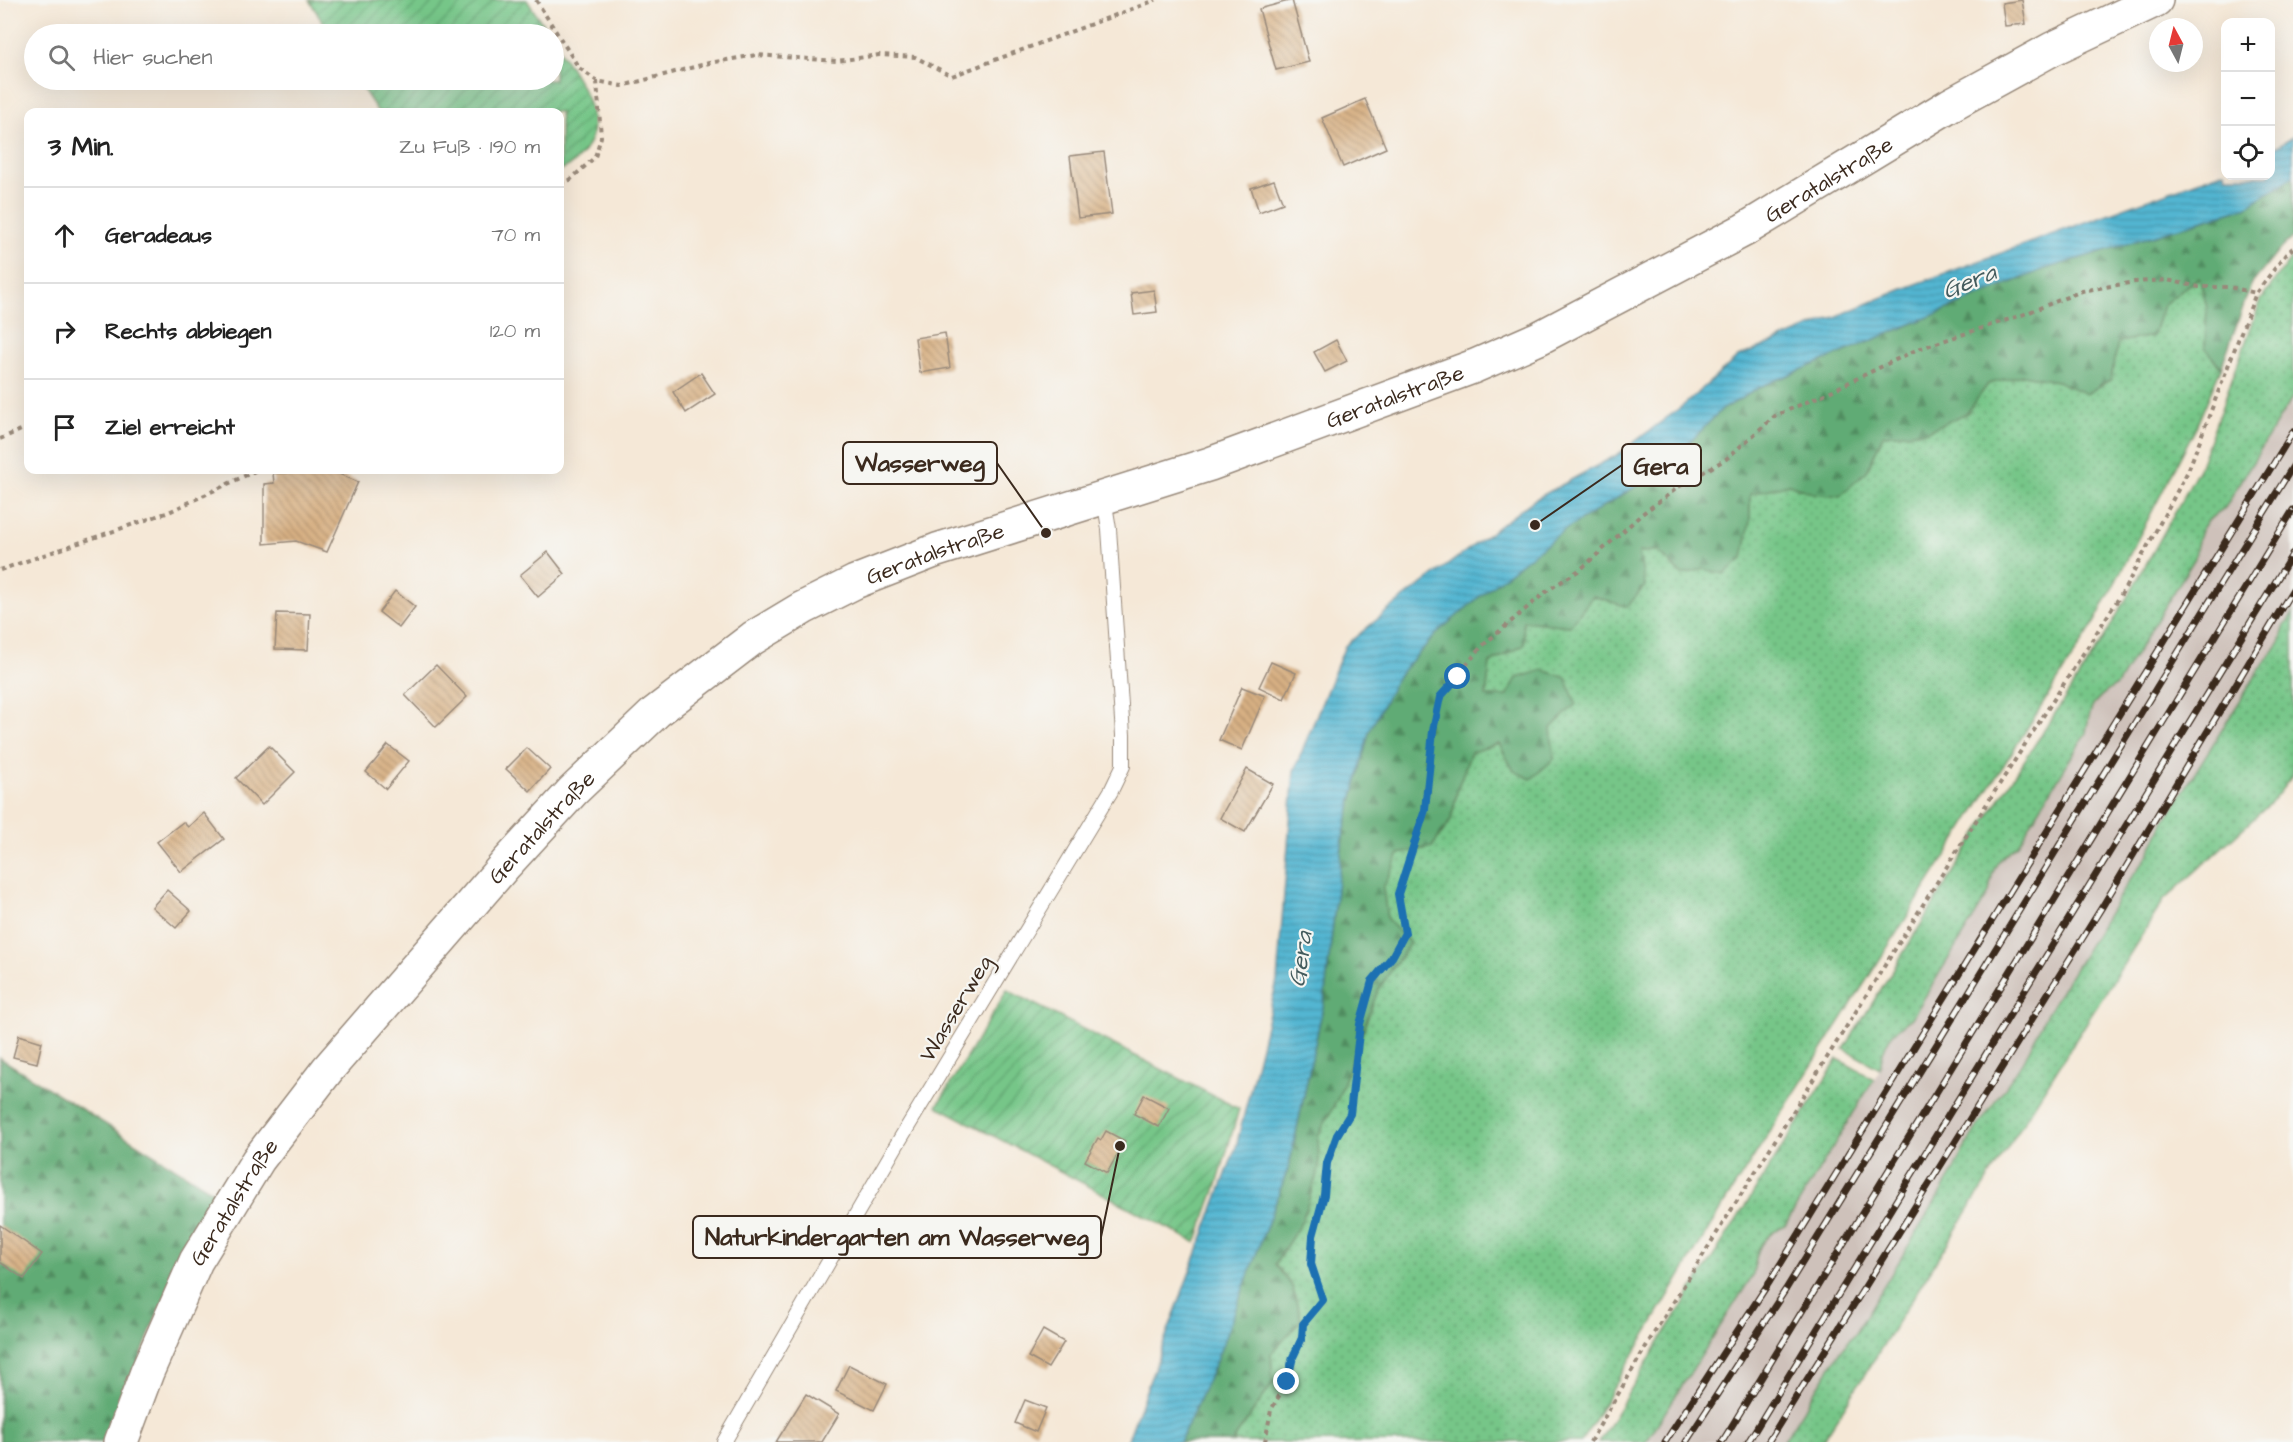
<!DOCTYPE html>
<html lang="de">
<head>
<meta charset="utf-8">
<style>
  body { margin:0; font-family:"Architects Daughter",sans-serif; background:#f2f2f2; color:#222 }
  .controls { position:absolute; right:18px; top:18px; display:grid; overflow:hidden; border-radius:12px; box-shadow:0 6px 24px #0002 }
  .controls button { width:54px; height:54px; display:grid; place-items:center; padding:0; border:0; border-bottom:2px solid #e0e0e0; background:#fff; color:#222; font:30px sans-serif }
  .compass { position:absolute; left:2149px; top:18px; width:54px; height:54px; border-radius:50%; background:#fff; box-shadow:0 6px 24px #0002; rotate:353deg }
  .stop { position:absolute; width:18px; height:18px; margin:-14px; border:4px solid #1f6fb2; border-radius:50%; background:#fff }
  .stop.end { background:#1f6fb2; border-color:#fff; box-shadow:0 2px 6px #0008 }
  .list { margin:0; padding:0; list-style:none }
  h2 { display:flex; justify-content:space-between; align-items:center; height:78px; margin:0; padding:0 24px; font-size:26px }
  h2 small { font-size:20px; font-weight:400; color:#767676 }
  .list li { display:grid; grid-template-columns:39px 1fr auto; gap:18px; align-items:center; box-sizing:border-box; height:96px; padding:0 24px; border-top:2px solid #e0e0e0 }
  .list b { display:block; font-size:22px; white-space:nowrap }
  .list em { font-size:20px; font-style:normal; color:#767676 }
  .icon { flex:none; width:33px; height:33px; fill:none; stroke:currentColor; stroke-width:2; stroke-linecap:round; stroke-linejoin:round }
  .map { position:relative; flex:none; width:2293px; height:1442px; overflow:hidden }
  .search { position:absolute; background:#fff; box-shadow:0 6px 24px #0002; left:24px; top:24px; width:540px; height:66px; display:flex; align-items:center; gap:15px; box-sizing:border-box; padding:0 21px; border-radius:33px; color:#767676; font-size:22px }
  .panel { position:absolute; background:#fff; box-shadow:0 6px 24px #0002; left:24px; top:108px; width:540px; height:366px; border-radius:12px }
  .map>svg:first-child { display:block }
  .railway { fill:#cec1ba }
  .grass { fill:url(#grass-dots); stroke:#587853; stroke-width:1.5 }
  .forest { fill:url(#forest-firs); stroke:#4e6a49; stroke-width:1.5 }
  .garden { fill:url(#garden-furrows); stroke:#587853; stroke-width:1.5 }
  .water { fill:url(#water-rules); stroke:#477078; stroke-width:1.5 }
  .building { fill:url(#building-back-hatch) }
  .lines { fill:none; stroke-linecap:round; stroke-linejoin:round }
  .service-casing { stroke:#98897a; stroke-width:16 }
  .tertiary-casing { stroke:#98897a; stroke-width:36 }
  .path { stroke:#98897a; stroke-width:4; stroke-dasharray:4.5 4.5; stroke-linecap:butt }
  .service { stroke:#fff; stroke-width:14 }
  .tertiary { stroke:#fff; stroke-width:33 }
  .rail-casing { stroke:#3b2a1e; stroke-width:7 }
  .rail { stroke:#f6f6f2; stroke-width:4.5; stroke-dasharray:14; stroke-linecap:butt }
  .route { stroke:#1f6fb2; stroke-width:8 }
  .labels { text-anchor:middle; stroke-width:4.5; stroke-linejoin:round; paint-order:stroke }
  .street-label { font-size:22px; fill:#3b2a1e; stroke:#f6f6f2 }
  .water-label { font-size:24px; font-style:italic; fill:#435b5d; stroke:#f6f6f2 }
  .leader { fill:none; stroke:#3b2a1e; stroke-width:2 }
  .callout-dot { fill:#3b2a1e; stroke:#f6f6f2; stroke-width:2 }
  .callout { fill:#f6f6f2; stroke:#3b2a1e; stroke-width:2 }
  .callout-label { font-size:24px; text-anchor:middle; font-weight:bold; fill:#3b2a1e }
</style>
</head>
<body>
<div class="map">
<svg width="2293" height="1442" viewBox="0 0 2293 1442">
  <defs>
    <pattern id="grass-dots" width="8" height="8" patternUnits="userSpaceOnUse" patternTransform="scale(1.5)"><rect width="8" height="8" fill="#76c688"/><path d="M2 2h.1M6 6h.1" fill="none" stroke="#62a16f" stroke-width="1.8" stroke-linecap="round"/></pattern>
    <pattern id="forest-firs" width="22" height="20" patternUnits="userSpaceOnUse" patternTransform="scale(1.5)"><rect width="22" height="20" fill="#60ab74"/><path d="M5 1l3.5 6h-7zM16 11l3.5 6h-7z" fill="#508b5f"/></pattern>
    <pattern id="garden-furrows" width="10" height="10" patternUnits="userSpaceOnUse" patternTransform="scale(1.5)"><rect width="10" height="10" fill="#76c688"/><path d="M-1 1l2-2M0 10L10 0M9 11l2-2" fill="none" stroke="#62a16f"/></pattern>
    <pattern id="water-rules" width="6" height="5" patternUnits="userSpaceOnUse" patternTransform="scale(1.5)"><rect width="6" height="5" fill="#53b6d2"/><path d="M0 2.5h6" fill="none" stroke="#4694aa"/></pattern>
    <pattern id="building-back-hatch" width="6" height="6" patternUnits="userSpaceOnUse" patternTransform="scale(1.5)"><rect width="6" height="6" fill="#d7b083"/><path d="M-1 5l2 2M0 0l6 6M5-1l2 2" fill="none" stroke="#b08f6b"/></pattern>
  </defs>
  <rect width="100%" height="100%" fill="#f6f6f2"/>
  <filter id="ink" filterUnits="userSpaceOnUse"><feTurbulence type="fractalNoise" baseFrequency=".0167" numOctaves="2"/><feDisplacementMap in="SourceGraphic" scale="12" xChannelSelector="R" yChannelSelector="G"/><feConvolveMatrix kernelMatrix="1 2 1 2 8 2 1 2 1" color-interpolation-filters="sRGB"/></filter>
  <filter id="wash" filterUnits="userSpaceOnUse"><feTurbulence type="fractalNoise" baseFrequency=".008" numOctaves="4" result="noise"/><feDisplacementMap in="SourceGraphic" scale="24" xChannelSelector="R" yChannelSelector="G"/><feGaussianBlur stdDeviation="1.35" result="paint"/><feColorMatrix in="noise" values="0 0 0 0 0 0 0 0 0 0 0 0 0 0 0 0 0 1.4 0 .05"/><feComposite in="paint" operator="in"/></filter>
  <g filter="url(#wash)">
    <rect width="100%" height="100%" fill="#f5e8d7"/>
    <path class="railway" d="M2293 396V613L2285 625 2280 642 2258 672 2161 827 2153 848 2142 866 2130 879 2043 1020 2035 1042 2006 1089 1992 1103 1961 1152 1953 1172 1855 1334 1842 1349 1783 1442H1645L1753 1275 1756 1253 1768 1234 1786 1224 1874 1079 1880 1069 1883 1049 1894 1030 1912 1018 1988 894 1991 873 2002 856 2018 845 2086 733 2089 714 2100 695 2117 685 2195 558 2197 538 2209 518 2225 508Z"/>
    <g class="grass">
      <path d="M2293 255V396L2225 508C2202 521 2198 532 2195 558L2117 685C2093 699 2090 706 2086 733L2018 845C1996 859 1992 868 1989 893L1912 1018C1889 1033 1884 1042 1880 1069L1844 1049 1976 835 2102 641 2158 543 2200 466 2261 300Z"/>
      <path d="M2200 277 2207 308 2205 348 2221 368 2197 425 2092 627 1723 1205 1581 1442H1234V1439L1273 1383 1271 1354 1301 1320 1292 1286 1275 1264 1302 1221 1319 1168 1318 1136 1338 1098 1378 990 1409 943 1387 919 1383 888 1399 854 1432 847 1451 820 1458 787 1471 752 1499 744 1514 771 1554 759 1551 728 1575 704 1486 696 1490 663 1524 645 1523 621 1570 626 1593 596 1645 586 1638 552 1658 551 1682 575 1703 569 1750 521V494L1789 484 1812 493 1867 471 1883 435 1927 431 1967 413 1988 384 2023 375 2057 381 2087 394 2111 379 2118 342 2153 336 2163 305Z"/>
      <path d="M2293 613V775L2272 802 2164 900 1822 1442H1783L1842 1349 1855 1334 1953 1172C1976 1116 2022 1077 2043 1020L2130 879C2145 863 2154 847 2161 827L2258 672 2280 642 2285 625Z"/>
      <path d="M1838 1059 1874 1079 1786 1224C1760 1239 1757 1246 1753 1275L1648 1439 1645 1442H1599L1658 1344Z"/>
    </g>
    <g class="forest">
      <path d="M2293 177V237L2281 248 2251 285 2221 368 2205 348 2207 308 2199 277 2163 305 2153 336 2118 342 2111 379 2086 394 2057 381 2023 375 1988 384 1967 413 1927 431 1883 435 1867 471 1840 496 1812 493 1789 484 1750 494V521L1743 558 1724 574 1703 569 1682 575 1658 551 1639 552 1645 586 1627 607 1593 596 1570 626 1523 621 1524 645 1490 663 1486 696H1507L1517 678 1543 670 1566 678 1576 704 1551 728 1554 759 1531 779 1514 771 1499 744 1471 752 1458 787 1451 820 1432 847 1399 854 1383 888 1387 919 1410 943 1378 990 1338 1098 1318 1136 1319 1168 1302 1221 1275 1264 1292 1286 1301 1320 1271 1354 1273 1383 1234 1439V1442H1180L1217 1359 1289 1166 1324 1002 1343 837 1369 732 1398 676 1439 631 1492 586 1563 531 1663 470 1720 411 1762 386 2042 270 2246 207Z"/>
      <path d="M0 1058 217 1194 155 1319 109 1442H0Z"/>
    </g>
    <g class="garden">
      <path d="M309 0H527L549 34H330Z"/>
      <path d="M554 42C571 70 607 112 587 147 581 158 572 166 560 170V112H378L357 80H554Z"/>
      <path d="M1007 990 1239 1109 1218 1182 1196 1243 937 1106Z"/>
    </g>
    <path class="water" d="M2293 136V177L2246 207 2042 270 1762 386 1720 411 1663 470 1563 531 1492 586 1439 631 1398 676 1369 732 1343 837 1324 1002 1289 1166 1217 1359 1180 1442H1127L1236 1147 1277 981 1294 771 1345 646 1397 603 1534 500 1617 455 1685 404 1738 357 1903 289 2225 171 2226 176H2270L2271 150Z"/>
    <g id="blocks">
      <g class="building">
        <path d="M1292 0 1309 62 1276 70 1259 9Z"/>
        <path d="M2022 0 2026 24 2005 26 2002 3Z"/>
        <path d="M1365 99 1386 148 1343 167 1322 118Z"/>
        <path d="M1104 152 1112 214 1078 218 1070 156Z"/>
        <path d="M1274 180 1283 203 1259 212 1251 188Z"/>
        <path d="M1154 290 1157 312 1134 315 1131 293Z"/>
        <path d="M945 333 950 368 920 373 915 338Z"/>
        <path d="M1336 340 1347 361 1325 372 1314 352Z"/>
        <path d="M701 373 715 394 686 413 673 392Z"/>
        <path d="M287 470H330L358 482 327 552 296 541 264 544V484L274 483 273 473H287Z"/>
        <path d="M548 552 565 574 538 597 520 575Z"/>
        <path d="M395 591 415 607 399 628 379 612Z"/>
        <path d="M277 613 310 614 308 650 275 649Z"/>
        <path d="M1271 662 1296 673 1284 699 1259 687Z"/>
        <path d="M436 665 467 697 436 727 405 695Z"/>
        <path d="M1242 687 1265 696 1242 750 1219 740Z"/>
        <path d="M388 745 409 761 386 789 366 772Z"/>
        <path d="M269 746 295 772 262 805 236 778Z"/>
        <path d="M527 748 550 769 530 791 506 769Z"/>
        <path d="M1247 769 1273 784 1245 832 1220 818Z"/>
        <path d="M204 813 224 839 181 872 157 842 183 822 188 827Z"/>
        <path d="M167 890 191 911 176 928 152 907Z"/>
        <path d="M19 1035 42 1042 37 1063 13 1057Z"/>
        <path d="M1144 1095 1169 1108 1159 1127 1134 1114Z"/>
        <path d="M1106 1131 1125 1141 1107 1173 1085 1161 1098 1138 1101 1140Z"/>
        <path d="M0 1225 42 1254 24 1279 0 1262Z"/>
        <path d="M1043 1330 1064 1342 1048 1368 1028 1357Z"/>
        <path d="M849 1365 887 1384 874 1410 836 1391Z"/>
        <path d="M806 1394 839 1414 822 1442H776Z"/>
        <path d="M1025 1400 1046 1408 1036 1432 1015 1423Z"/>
      </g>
    </g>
  </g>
  <g filter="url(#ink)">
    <use href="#blocks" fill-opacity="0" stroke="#98897a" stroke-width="1.5"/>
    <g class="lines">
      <defs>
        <path id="service" d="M724 1442 896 1146 1111 791 1123 766V735L1109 529 1104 498"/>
        <g id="tertiary">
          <path id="s1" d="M121 1442 147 1372 196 1261 258 1160 328 1069 506 864 573 791 656 712 753 638 803 608 855 582 937 550 1210 464 1475 366 1539 338 1744 230 1950 105 2052 49 2156 0"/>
        </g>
      </defs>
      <use href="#service" class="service-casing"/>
      <use href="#tertiary" class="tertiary-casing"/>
      <g class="path">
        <path d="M536 0 579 68 597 81"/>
        <path d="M560 183 570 180 595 157 601 137 597 81 622 86 709 63 757 55 837 61 879 55 915 57 952 76 1156 0"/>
        <path d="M0 439 28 427"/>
        <path d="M0 570 169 512 257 470"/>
        <path d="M1265 1442 1271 1410 1287 1382 1293 1357 1302 1338 1303 1324 1323 1300 1311 1264 1313 1236 1324 1195 1327 1163 1337 1135 1350 1114 1360 1024 1372 981 1392 957 1405 933 1398 894 1425 810 1433 731 1440 697 1482 646 1547 591 1581 569 1642 514 1680 486 1726 459 1775 416 1829 392 1918 349 2022 315 2082 291 2135 282 2167 280 2199 287H2229L2256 293"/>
        <path d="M1590 1442 1651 1338 1956 852 2124 590 2188 471 2256 293 2286 254 2293 248"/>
      </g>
      <use href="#service" class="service"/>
      <use href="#tertiary" class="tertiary"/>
      <defs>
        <g id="rail">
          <path d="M1665 1442 1770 1281 2293 432"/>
          <path d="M1686 1442 1786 1289 2293 466"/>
          <path d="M1722 1442 2293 510"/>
          <path d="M1748 1442 2293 553"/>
          <path d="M1768 1442 2102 907 2293 589"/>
        </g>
      </defs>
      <use href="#rail" class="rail-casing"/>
      <use href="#rail" class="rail"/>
    </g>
  </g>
  <g class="lines" filter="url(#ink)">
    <path class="route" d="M1287 1382 1293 1357 1302 1338 1303 1324 1323 1300 1311 1264 1313 1236 1324 1195 1327 1163 1337 1135 1350 1114 1360 1024 1372 981 1392 957 1405 933 1398 894 1425 810 1433 731 1440 697 1458 677"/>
  </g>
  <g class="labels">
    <g class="street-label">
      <text dy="8" stroke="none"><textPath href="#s1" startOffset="2210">Geratalstraße</textPath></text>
      <text dy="8" stroke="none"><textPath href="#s1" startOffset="1724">Geratalstraße</textPath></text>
      <text dy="8" stroke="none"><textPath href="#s1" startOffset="1238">Geratalstraße</textPath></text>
      <text dy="8" stroke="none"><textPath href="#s1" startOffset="752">Geratalstraße</textPath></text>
      <text transform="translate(955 1008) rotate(-59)" y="8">Wasserweg</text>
      <text dy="8" stroke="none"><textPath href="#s1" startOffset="266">Geratalstraße</textPath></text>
    </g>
    <g class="water-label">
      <text transform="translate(1969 281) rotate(-22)" y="8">Gera</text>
      <text transform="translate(1300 959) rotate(-82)" y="8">Gera</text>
    </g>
  </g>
  <path class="leader" d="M1046 533L997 463M1535 525L1622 465M1120 1146L1101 1237"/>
  <g class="callout-dot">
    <circle cx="1046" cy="533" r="6"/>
    <circle cx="1535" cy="525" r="6"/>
    <circle cx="1120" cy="1146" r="6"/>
  </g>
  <g class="callout">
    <rect x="843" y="442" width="154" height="42" rx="6"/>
    <rect x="1622" y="444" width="79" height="42" rx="6"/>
    <rect x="693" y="1216" width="408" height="42" rx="6"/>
  </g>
  <g class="callout-label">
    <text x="920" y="471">Wasserweg</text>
    <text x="1661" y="474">Gera</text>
    <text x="897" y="1245">Naturkindergarten am Wasserweg</text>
  </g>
</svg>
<div class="controls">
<button>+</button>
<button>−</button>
<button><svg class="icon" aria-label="locate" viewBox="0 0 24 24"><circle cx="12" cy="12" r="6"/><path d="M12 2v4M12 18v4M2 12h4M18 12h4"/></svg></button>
</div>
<svg class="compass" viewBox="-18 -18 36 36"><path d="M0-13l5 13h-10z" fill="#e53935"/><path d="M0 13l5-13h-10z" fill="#767676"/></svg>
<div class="stop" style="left:1458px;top:677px"></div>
<div class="stop end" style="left:1287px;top:1382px"></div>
<div class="search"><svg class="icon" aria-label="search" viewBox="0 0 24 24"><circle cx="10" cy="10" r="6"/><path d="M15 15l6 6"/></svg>Hier suchen</div>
<section class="panel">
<h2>3 Min.<small>Zu Fuß · 190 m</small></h2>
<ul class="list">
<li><svg class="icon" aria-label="ahead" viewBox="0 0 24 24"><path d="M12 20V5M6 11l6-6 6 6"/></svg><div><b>Geradeaus</b></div><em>70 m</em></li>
<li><svg class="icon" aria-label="right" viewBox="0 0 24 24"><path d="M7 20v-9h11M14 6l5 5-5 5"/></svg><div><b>Rechts abbiegen</b></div><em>120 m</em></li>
<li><svg class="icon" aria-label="arrive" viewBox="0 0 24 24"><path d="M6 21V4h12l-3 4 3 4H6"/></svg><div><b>Ziel erreicht</b></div></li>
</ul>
</section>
</div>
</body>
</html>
